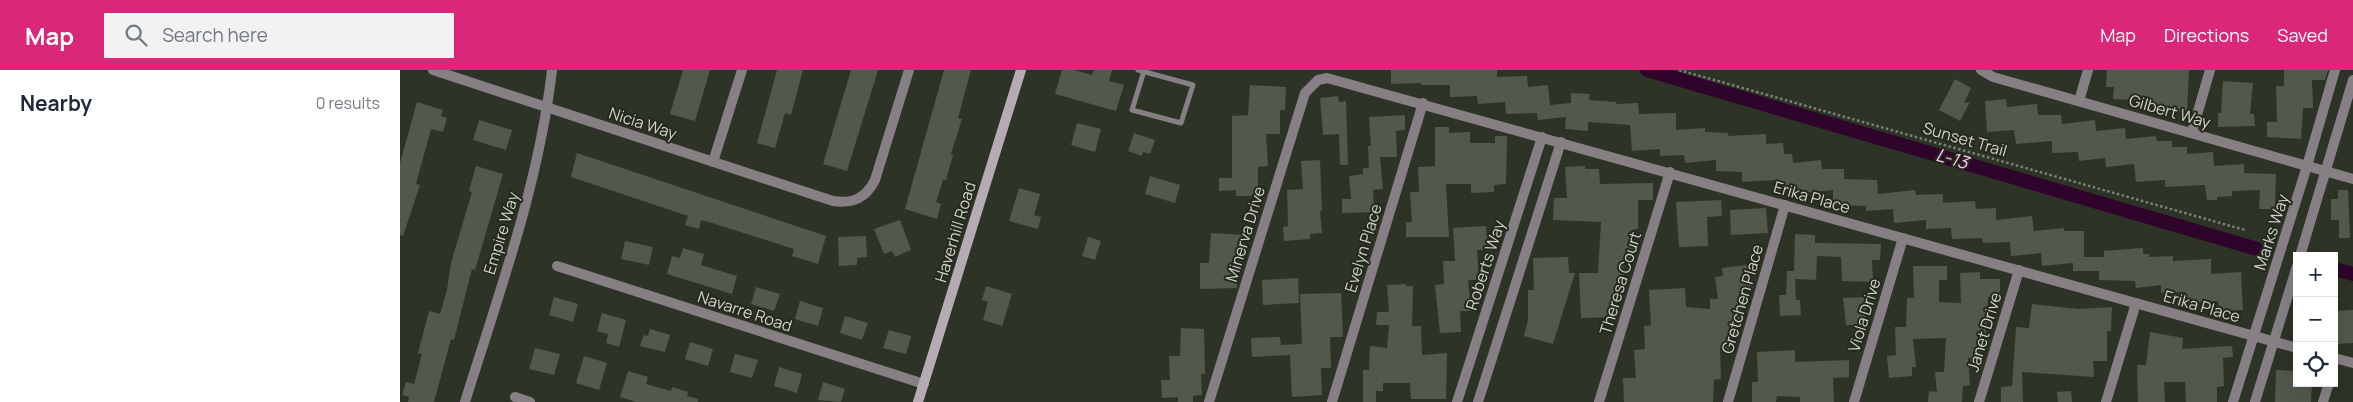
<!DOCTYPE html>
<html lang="en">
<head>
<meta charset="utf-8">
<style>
  body { margin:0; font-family:Manrope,sans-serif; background:#f2f2f3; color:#1f2937 }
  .controls { position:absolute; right:15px; bottom:15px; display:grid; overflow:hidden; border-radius:0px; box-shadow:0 5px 20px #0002 }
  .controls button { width:45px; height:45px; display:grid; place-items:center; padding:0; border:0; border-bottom:1px solid #e0e1e3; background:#fff; color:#1f2937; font:25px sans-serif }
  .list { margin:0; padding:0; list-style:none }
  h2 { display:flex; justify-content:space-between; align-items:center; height:65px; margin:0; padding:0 20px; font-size:21px }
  h2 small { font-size:16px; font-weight:400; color:#747a83 }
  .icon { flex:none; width:28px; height:28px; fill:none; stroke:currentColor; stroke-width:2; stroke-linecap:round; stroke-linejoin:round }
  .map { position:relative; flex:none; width:1953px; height:332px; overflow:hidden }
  header { display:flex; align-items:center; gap:30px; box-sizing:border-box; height:70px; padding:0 25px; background:#db2777; color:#fff }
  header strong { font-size:24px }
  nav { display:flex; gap:28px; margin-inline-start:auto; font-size:18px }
  .search { width:350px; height:45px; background:#f2f2f3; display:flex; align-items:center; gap:12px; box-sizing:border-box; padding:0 18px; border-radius:0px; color:#747a83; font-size:19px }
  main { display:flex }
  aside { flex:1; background:#fff }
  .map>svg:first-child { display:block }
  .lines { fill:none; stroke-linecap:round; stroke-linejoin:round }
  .canal { stroke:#2f042b; stroke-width:14 }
  .building { fill:#52584b }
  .path { stroke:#7c8076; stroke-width:2.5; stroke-dasharray:2.5 2.5; stroke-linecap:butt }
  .lane { stroke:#868084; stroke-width:5 }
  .street { stroke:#868084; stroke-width:10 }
  .secondary { stroke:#b5acb3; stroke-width:10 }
  .labels { text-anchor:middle; stroke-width:4; stroke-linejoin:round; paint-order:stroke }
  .street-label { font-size:16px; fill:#cfd3cb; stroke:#25291e }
  .water-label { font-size:18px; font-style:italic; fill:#f9c4f0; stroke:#25291e }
</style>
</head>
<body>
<header>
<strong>Map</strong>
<div class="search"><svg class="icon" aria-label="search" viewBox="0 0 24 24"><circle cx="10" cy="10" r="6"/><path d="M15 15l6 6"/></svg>Search here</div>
<nav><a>Map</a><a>Directions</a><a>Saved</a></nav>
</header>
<main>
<aside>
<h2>Nearby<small>0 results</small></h2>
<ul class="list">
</ul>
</aside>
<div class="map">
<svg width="1953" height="332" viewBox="0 0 1953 332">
  <rect width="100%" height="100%" fill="#2e3327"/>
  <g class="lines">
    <g class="canal">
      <path d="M1247 0 1857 179"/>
      <path d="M1934 199 1953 204"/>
    </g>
  </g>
  <g class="building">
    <path d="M283 0H310L295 51 270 44Z"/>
    <path d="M377 0H403L391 45 385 43 375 78 357 73Z"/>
    <path d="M451 0H478L447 101 423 94Z"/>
    <path d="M544 0H571L558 48 562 49 551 84 553 85 546 110H543L536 132 541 134 537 149 505 139Z"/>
    <path d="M662 0H674L692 5 694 0H712L709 11 724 15 716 41 655 24Z"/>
    <path d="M991 0H1097V7L1127 6 1128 17 1148 15 1150 35 1171 33V23L1190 24 1189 30 1216 32V34L1238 33 1239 44 1276 43V60L1305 58V62L1328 63V66L1366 64V74L1383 73 1384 84H1392L1393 93 1421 90 1422 99H1444V109L1477 110 1478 124 1515 120 1516 125 1543 124V133L1575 131 1576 139 1596 138V150L1632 146 1634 161 1664 158V161H1684V187H1704V181L1743 178V184H1749V187L1773 186V191L1811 189V204L1841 202 1843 240 1819 241 1818 231 1786 233V222L1761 223V215L1736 218 1735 211 1699 210V201H1673V193L1642 196 1641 183 1611 186 1610 172 1583 173 1582 168 1552 169 1551 158 1526 159V150L1494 153 1493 139 1466 141V136L1433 135V120L1401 123V119L1376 120V110L1342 112V102L1316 101V90L1285 93 1284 85 1260 86V79L1232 81 1230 55 1188 52V61L1165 59 1166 47 1138 50 1137 43 1106 44 1105 32 1078 34 1077 26 1050 27V15H1021V13L991 14Z"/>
    <path d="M1707 0H1789L1787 42 1753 41V31L1713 29 1714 17H1706Z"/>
    <path d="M1884 0H1928L1925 10H1912L1913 38H1903L1901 69 1867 67V52H1877L1876 16H1884Z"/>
    <path d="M1555 9 1571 18 1564 33 1570 32 1560 51 1539 40Z"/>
    <path d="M1823 11 1853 13 1850 44H1854L1855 56 1818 57V43H1821Z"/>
    <path d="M850 15 886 17 885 40H880V64H866L868 96 858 97V126H836V120L819 121V108H832V46L848 45Z"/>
    <path d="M938 26 939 32 946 31 948 95H940L939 64 923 65 920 28Z"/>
    <path d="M1606 29 1607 37 1637 34 1638 45H1661L1662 54 1695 50 1696 61 1725 58 1726 69 1756 66 1757 71H1772V77H1787V84L1813 82 1814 96 1844 94V103L1876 104 1875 139H1859L1860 120 1832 121V126L1817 127V130H1807L1805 115 1765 117V110L1736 112 1734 94 1706 97 1705 88 1679 91 1678 82 1652 83V71L1616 74 1614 60 1587 62 1585 31Z"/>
    <path d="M17 32 43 40 41 46 47 48 43 62 31 59 16 114 20 115 3 166 0 165V93Z"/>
    <path d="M1005 45V60L996 61 997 87H980L983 119 973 120 974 142 942 143V129H951L949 106 963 104V98H969L968 76H971L969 47Z"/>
    <path d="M79 50 112 60 106 80 73 70Z"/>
    <path d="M677 53 701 59 695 82 671 75Z"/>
    <path d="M1035 57H1049V63L1070 62V73H1095V66H1107L1106 114 1094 115V122L1071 123V114H1046L1049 167H1006V152H1012L1010 122H1019L1018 97 1035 96Z"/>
    <path d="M734 63 755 70 750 84 743 82 742 86 728 81Z"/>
    <path d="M177 83 426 166 418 194 392 186 394 179 309 152 301 150 299 159 285 155 288 146 171 107Z"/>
    <path d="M920 90 922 141H920L922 163 910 164V169L884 171 883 157 888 156 887 120 903 119 901 91Z"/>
    <path d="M76 96 103 104 83 173 75 200 72 199 54 270 51 269 34 332H8L9 327 2 325 6 312 14 314 22 284 18 283 29 241 40 244 47 220 51 193 72 122 69 121Z"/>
    <path d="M1185 96V99H1199L1200 114 1253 113V130H1238V159H1235L1233 191H1223L1224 211H1216L1218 247 1181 248 1179 203H1198L1201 152 1153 150 1154 128H1167L1165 97Z"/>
    <path d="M750 106 780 115 775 133 745 124Z"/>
    <path d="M619 118 640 124 634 145 641 147 638 159 609 151Z"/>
    <path d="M1938 120H1948L1950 168H1939V150H1931V129H1938Z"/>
    <path d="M1321 130 1322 146 1307 147 1308 176 1279 177 1276 132Z"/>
    <path d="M1366 138 1368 163 1331 165 1330 140Z"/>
    <path d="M500 150 511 180 495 187 492 181 484 184 474 159Z"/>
    <path d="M1086 156 1088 180H1077L1079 210H1068L1071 241H1060L1061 262 1040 263 1035 215 1044 214 1043 191H1055L1053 158Z"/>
    <path d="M811 163 844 165 843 185H836L837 218 800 219V193H809Z"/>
    <path d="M1395 164 1415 165V173L1481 174 1480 190H1472L1473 212 1442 211 1441 187 1417 186 1416 210 1395 209 1396 230H1400L1401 245 1380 246 1379 225H1386L1387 201H1394Z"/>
    <path d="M466 166 467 187 457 188V195L439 196 438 167Z"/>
    <path d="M688 167 701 171 695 190 682 186Z"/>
    <path d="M225 171 253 177 249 195 221 189Z"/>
    <path d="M283 178 304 184 301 195 337 206 332 224 267 204 272 186 280 188Z"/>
    <path d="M1168 187 1169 203H1175L1153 274 1124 266 1128 250V220H1134L1133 188Z"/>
    <path d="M1347 195 1351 220 1342 221 1341 255 1334 254 1333 280 1320 279 1321 309 1314 310 1313 332H1224L1223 308H1236L1234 280 1245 279 1244 256 1251 255 1249 220 1285 218 1286 237 1310 239V229H1318L1315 207 1323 206 1322 198Z"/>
    <path d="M1513 196H1547V210H1539V232L1561 233 1560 203 1580 202V209H1600V227H1588L1585 279H1580V289L1568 288 1570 315 1563 316 1562 332H1528L1529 321 1537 322 1535 302H1544L1546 268 1513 269 1516 297H1512V306L1489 308 1487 286 1496 285 1495 257H1506L1507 228H1514Z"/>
    <path d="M898 208 899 233 863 235 862 210Z"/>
    <path d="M1006 214V216H1013L1012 256H1021L1022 285 1047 283 1046 329H1011L1010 313H983V321H976V332H963V300H969L970 276 987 278 989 255H976L977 242H989L987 215Z"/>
    <path d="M586 216 612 224 602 256 583 250 588 232 582 230Z"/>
    <path d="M356 217 380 224 374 241 351 234Z"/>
    <path d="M941 223 943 267H930L931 298H921L922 325 892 327 890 285 852 287 851 268 880 267 881 275 902 274 900 224Z"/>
    <path d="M154 227 178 234 173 252 149 245Z"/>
    <path d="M1466 227V255H1446L1443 228Z"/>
    <path d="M400 231 423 238 418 256 395 249Z"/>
    <path d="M1632 234 1679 239 1712 237 1711 261H1707V291H1693L1694 307 1622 302 1623 332H1601V317L1612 316 1616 257 1629 258Z"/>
    <path d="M1953 240V273L1936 274 1934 241Z"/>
    <path d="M202 243 226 250 219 277 206 273 208 264 197 261Z"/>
    <path d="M445 246 468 253 462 270 440 263Z"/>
    <path d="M781 258 804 259 805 304H801L802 325 793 326V332H778V327L762 328 761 310H770L769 286H780Z"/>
    <path d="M250 259 270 265 265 282 240 276 244 265 248 266Z"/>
    <path d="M489 260 511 266 506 284 483 278Z"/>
    <path d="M1750 262 1783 268 1782 279 1832 276 1833 287 1823 288 1824 316 1817 317V332H1786L1785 312H1764L1765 332H1738L1737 295H1746Z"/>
    <path d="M290 272 313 279 308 296 285 289Z"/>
    <path d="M135 278 160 284 154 305 129 299Z"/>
    <path d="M1395 280V292L1449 290V307L1433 308 1434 332H1400V327L1377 326 1376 332H1352V312H1358L1357 282Z"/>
    <path d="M335 284 358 290 352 308 330 302Z"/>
    <path d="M184 286 207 293 199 320 176 313Z"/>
    <path d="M379 297 402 304 397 323 374 316Z"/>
    <path d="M1876 300 1897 301V313H1912L1911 332H1875Z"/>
    <path d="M228 301 248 307 246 314 271 321 272 317 288 322 287 326 298 329V332H236L220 327Z"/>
    <path d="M423 312 445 319 441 332 418 330Z"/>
    <path d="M1671 321 1672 332H1658L1657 322Z"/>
  </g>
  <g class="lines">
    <path class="path" d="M1279 0 1845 160"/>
    <path class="lane" d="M738 0 793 15 781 53 732 40 744 1"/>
    <g class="street">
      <path d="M33 0 433 131C453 134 466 128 475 110L509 0"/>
      <path d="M1581 0 1593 7 1953 109"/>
      <path d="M1679 31 1688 0"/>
      <path d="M1792 62 1810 0"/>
      <path d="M313 92 342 0"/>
      <path d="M1900 186 1953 10"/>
      <path d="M157 196 524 314"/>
      <path d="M1934 288 1953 293"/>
      <path d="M115 327 130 332"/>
      <path d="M65 332C99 223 139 114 152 0"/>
      <path d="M809 332 905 23 918 10 927 8 1897 278"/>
      <path d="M932 332 1023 33"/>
      <path d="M1057 332 1142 67"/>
      <path d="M1078 332 1161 72"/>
      <path d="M1199 332 1270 102"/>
      <path d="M1328 332 1385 135"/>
      <path d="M1454 332 1503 168"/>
      <path d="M1579 332 1619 200"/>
      <path d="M1706 332 1736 233"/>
      <path d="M1833 332 1907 96 1935 0"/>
      <path d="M1855 332 1897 196"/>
      <path d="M1923 332 1929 313"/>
    </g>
    <path class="secondary" d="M518 332 621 0"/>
  </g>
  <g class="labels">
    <g class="street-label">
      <text transform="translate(1770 41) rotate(16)" y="6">Gilbert Way</text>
      <text transform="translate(243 53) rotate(18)" y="6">Nicia Way</text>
      <text transform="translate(1565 69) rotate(16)" y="6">Sunset Trail</text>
      <text transform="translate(1412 127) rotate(16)" y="6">Erika Place</text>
      <text transform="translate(555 162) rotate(-73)" y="6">Haverhill Road</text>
      <text transform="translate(1871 162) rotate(-72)" y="6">Marks Way</text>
      <text transform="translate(101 163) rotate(-73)" y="6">Empire Way</text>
      <text transform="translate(845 164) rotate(-73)" y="6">Minerva Drive</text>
      <text transform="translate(963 178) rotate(-73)" y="6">Evelyn Place</text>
      <text transform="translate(1085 195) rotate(-72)" y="6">Roberts Way</text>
      <text transform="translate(1220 213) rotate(-73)" y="6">Theresa Court</text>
      <text transform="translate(1342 229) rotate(-74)" y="6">Gretchen Place</text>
      <text transform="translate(1802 236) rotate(16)" y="6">Erika Place</text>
      <text transform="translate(345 241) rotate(18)" y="6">Navarre Road</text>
      <text transform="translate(1464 245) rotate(-73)" y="6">Viola Drive</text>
      <text transform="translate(1584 262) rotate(-73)" y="6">Janet Drive</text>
    </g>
    <g class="water-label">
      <text transform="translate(1552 89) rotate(16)" y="6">L-13</text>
    </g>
  </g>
</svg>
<div class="controls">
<button>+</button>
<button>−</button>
<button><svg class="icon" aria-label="locate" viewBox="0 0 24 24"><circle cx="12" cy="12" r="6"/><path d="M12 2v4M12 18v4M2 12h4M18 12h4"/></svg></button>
</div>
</div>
</main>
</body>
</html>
